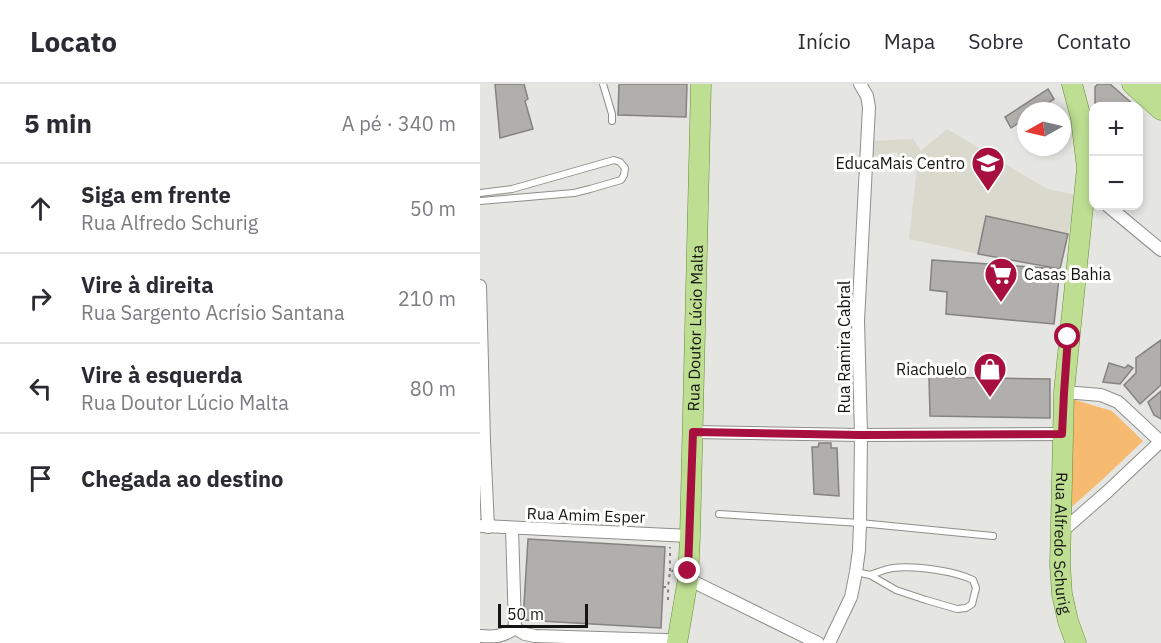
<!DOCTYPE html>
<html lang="pt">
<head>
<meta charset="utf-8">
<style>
  body { margin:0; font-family:"IBM Plex Sans",sans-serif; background:#f7f7f7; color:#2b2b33 }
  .controls { position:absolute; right:18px; top:18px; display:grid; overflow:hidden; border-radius:12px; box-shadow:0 3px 9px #0003 }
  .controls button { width:54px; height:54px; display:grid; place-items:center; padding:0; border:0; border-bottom:2px solid #e1e1e2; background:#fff; color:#2b2b33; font:30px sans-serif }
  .compass { position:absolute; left:537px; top:18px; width:54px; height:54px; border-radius:50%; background:#fff; box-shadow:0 3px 9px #0003; rotate:262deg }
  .scale { position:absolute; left:18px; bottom:15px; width:90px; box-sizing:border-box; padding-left:6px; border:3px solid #141413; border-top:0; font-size:16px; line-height:21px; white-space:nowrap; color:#141413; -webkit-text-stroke:4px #fffffe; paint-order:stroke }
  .stop { position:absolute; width:18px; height:18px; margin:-14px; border:4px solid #a70f3e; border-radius:50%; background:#fff }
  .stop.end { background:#a70f3e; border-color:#fff; box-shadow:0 2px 6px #0008 }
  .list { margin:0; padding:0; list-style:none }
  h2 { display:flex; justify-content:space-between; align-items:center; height:78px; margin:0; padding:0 24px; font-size:26px }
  h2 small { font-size:20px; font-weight:400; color:#7c7c81 }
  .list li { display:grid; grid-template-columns:39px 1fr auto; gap:18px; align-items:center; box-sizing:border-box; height:90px; padding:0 24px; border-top:2px solid #e1e1e2 }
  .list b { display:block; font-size:22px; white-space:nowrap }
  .list p { margin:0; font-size:20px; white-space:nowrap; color:#7c7c81 }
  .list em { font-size:20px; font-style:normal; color:#7c7c81 }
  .icon { flex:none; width:33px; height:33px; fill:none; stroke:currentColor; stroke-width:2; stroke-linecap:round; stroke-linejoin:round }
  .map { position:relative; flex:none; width:681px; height:559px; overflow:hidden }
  header { display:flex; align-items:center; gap:36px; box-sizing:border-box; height:84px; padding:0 30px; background:#fff; border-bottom:2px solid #e1e1e2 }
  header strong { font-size:28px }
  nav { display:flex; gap:33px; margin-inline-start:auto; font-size:21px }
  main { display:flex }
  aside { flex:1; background:#fff }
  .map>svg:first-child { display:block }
  .built { fill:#d9d9ce }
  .green { fill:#f6ba71 }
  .building { fill:#b1afab; stroke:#84837f; stroke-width:1.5 }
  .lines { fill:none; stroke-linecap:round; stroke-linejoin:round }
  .lane-casing { stroke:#8e8f8b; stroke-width:8 }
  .street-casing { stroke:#8e8f8b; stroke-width:14 }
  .primary-casing { stroke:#678a37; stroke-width:21 }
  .path { stroke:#81817f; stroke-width:2; stroke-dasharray:3 4.5; stroke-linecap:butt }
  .lane { stroke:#fff; stroke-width:6 }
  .street { stroke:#fff; stroke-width:12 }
  .primary { stroke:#bedf92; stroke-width:20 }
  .route { stroke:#a70f3e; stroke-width:8 }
  .labels { text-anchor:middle; stroke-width:6; stroke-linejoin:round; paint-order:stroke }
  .poi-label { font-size:16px; fill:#141413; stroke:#fffffe; text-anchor:end }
  .street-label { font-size:16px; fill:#141413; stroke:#fffffe }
</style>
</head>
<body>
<header>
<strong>Locato</strong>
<nav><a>Início</a><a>Mapa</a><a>Sobre</a><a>Contato</a></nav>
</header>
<main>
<aside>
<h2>5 min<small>A pé · 340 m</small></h2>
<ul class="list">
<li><svg class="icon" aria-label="ahead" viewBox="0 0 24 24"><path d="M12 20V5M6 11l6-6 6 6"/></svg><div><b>Siga em frente</b><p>Rua Alfredo Schurig</p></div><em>50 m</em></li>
<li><svg class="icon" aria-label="right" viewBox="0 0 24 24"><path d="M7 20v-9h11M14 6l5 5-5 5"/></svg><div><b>Vire à direita</b><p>Rua Sargento Acrísio Santana</p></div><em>210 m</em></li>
<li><svg class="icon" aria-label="left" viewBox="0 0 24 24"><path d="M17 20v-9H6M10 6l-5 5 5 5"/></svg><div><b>Vire à esquerda</b><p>Rua Doutor Lúcio Malta</p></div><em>80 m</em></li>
<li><svg class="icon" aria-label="arrive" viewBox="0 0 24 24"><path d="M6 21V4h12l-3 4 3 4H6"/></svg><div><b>Chegada ao destino</b></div></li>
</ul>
</aside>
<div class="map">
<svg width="681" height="559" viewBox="0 0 681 559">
  <rect width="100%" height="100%" fill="#e5e5e1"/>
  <path class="built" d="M467 45 567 105 596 111 588 150 507 132 498 170 429 155 437 83 421 81 417 68 392 72V57L433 55 441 67Z"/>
  <path class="green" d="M592 315 632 327 663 357 623 395 587 427Z"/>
  <g class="building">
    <path d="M15 0H44L48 15 45 17 53 45 20 54Z"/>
    <path d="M139 0H207L206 33 138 31Z"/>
    <path d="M618 0H630L655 22H615V3Z"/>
    <path d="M568 5 574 15 556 27H546V34L531 44 525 33Z"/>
    <path d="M506 132 588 150 580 185 498 170Z"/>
    <path d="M452 176 580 185 574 240 466 230 467 208 450 206Z"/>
    <path d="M681 256V301L660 320 644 301 656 289V274Z"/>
    <path d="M629 279 645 284 648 281 653 284 640 300 623 298Z"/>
    <path d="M449 293 570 295V334L450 332Z"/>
    <path d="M681 307V335L674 331 668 318Z"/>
    <path d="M339 359H351V364H357L359 412 334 410 332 363H338Z"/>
    <path d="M48 455 185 463 181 544 43 536Z"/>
  </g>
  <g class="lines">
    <defs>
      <g id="lane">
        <path d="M123 0 132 30V37"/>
        <path d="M0 109 32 105 134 76 140 78 145 84 144 91 141 96 110 105 94 109 0 117"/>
        <path d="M239 430 380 439 513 452"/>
        <path d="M376 488 390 491 416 506 446 516 477 525 486 524 492 520 496 504 493 496C475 487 433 481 413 484 405 485 397 489 390 491"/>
      </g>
      <g id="street">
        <path d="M628 122 681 166"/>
        <path d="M0 202 4 357 8 443"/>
        <path d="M584 308 621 311 638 318 681 358"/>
        <path d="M213 348 381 351 582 350"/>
        <path d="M2 442 210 452"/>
        <path d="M32 444 35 544"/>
        <path d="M580 449 627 408 681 357"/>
        <path d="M208 495 338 559"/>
        <path d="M35 544 45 550 55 552 185 556 197 558"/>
        <path d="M0 552C14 553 23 553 35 544"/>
        <path d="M349 559 371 513 376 488 379 466 380 439 381 351 378 237 389 23 387 12 380 0"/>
      </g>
      <g id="primary">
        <path id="s1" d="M592 0 601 34 607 84 584 308 580 481 582 510 588 537 596 559"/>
        <path d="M652 0 681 26"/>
        <path d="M677 0 681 4"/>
        <path id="s2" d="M197 559 208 495 210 452 221 0"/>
      </g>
    </defs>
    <use href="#lane" class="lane-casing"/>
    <use href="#street" class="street-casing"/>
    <use href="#primary" class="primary-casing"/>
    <g class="path">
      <path d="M190 487V463"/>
      <path d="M183 503H188L190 487H193"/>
      <path d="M188 516V503"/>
    </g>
    <use href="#lane" class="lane"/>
    <use href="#street" class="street"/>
    <use href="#primary" class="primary"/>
  </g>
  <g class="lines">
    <path class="route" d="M208 487 213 348 381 351 582 350 584 309 588 253"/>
  </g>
  <defs>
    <symbol id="school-pin" viewBox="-11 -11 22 30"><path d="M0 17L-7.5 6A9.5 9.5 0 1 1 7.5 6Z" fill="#a70f3e" stroke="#fffffe"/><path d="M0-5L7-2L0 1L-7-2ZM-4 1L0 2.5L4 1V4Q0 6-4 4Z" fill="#fff"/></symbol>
    <symbol id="supermarket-pin" viewBox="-11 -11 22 30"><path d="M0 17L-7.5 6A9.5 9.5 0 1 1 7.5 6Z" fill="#a70f3e" stroke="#fffffe"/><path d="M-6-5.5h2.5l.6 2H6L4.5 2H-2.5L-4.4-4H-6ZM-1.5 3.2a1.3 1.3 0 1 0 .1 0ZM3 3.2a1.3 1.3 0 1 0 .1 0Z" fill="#fff"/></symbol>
    <symbol id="shop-pin" viewBox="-11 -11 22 30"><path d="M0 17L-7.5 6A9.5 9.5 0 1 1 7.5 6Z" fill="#a70f3e" stroke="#fffffe"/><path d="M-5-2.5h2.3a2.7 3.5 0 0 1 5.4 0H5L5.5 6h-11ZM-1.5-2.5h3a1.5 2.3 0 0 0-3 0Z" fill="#fff"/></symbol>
  </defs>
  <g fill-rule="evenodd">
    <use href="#school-pin" x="489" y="60" width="38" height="52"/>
    <use href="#supermarket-pin" x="502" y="171" width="38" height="52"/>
    <use href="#shop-pin" x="491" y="266" width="38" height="52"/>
  </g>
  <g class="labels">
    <g class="poi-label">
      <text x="485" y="85">EducaMais Centro</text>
      <text x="544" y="196" text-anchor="start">Casas Bahia</text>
      <text x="487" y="291">Riachuelo</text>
    </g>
    <g class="street-label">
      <text dy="6" stroke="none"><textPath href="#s2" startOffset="316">Rua Doutor Lúcio Malta</textPath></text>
      <text transform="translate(364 263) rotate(-90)" y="6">Rua Ramira Cabral</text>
      <text transform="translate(106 431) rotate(2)" y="6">Rua Amim Esper</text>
      <text dy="6" stroke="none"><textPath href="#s1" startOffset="462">Rua Alfredo Schurig</textPath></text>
    </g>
  </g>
</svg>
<div class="controls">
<button>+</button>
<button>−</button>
</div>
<svg class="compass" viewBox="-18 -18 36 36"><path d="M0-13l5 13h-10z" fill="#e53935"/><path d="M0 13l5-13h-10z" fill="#7c7c81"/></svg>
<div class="scale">50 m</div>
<div class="stop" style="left:588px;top:253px"></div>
<div class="stop end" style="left:208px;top:487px"></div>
</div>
</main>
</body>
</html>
